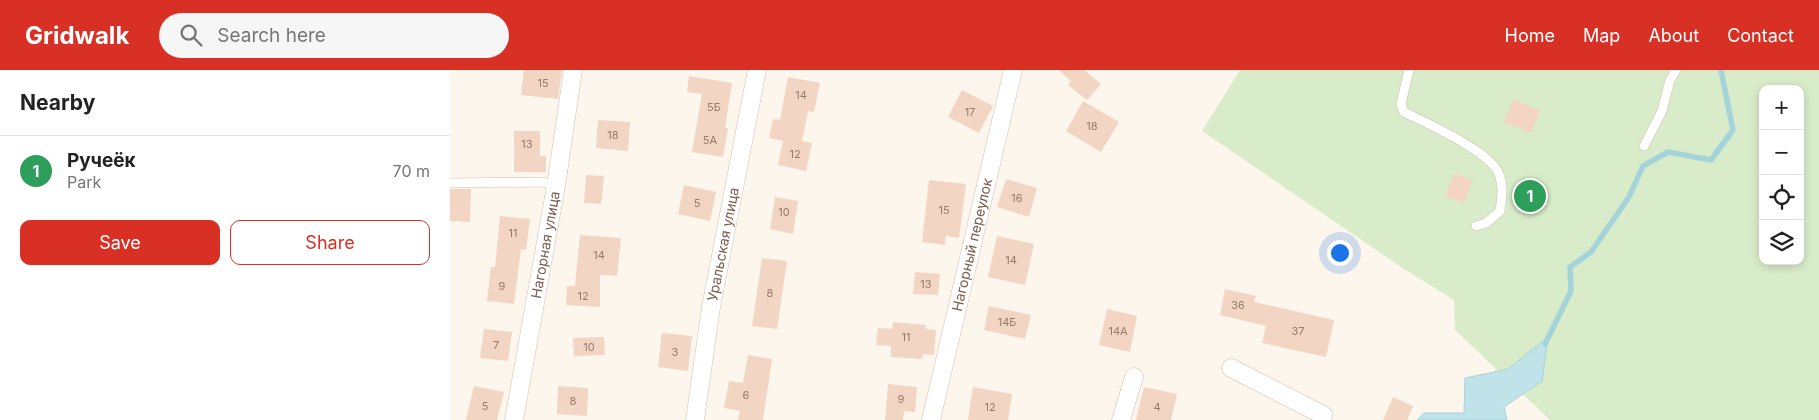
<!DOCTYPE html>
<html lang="en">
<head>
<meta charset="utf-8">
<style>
  body { margin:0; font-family:Inter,sans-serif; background:#f6f6f6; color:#222 }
  .controls { position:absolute; right:15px; top:15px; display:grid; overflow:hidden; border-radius:10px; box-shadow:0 2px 8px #0003 }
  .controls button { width:45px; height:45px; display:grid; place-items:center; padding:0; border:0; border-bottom:1px solid #e0e0e0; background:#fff; color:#222; font:25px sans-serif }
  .you { position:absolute; left:889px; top:182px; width:18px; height:18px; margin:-12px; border:4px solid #fff; border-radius:50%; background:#1a73e8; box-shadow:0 0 0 8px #1a73e833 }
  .badge { display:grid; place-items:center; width:32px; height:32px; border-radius:50%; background:#d93025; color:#fff; font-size:16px; font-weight:700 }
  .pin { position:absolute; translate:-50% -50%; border:2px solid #fff; box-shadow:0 1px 5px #0006 }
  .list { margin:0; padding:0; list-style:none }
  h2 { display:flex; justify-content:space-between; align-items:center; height:65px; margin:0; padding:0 20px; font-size:21px }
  h2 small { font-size:16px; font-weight:400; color:#767676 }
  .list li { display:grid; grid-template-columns:32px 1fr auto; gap:15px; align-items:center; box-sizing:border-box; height:70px; padding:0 20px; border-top:1px solid #e0e0e0 }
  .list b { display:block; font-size:19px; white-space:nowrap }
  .list p { margin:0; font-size:16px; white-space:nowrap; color:#767676 }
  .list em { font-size:16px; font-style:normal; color:#767676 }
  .actions { display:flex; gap:10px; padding:15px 20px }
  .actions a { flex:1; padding:11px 0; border:1px solid #d93025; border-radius:10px; text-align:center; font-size:18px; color:#d93025 }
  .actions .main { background:#d93025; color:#fff }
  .icon { flex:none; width:28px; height:28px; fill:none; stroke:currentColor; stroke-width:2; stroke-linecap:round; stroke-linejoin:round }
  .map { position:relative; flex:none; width:1369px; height:350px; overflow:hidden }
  header { display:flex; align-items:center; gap:30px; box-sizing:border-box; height:70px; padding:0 25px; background:#d93025; color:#fff }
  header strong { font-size:24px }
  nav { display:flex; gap:28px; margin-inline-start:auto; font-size:18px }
  .search { width:350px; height:45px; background:#f6f6f6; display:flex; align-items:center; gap:12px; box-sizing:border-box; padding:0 18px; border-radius:28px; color:#767676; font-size:19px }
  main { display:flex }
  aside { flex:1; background:#fff }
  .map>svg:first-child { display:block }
  .green { fill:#d8ecc9; fill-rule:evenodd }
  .water { fill:#bfe3e8; stroke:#a5d3da }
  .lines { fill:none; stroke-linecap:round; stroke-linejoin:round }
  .stream { stroke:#a5d3da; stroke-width:5.5 }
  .building { fill:#f3d5c3 }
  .service-casing { stroke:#d1beb0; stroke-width:10 }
  .minor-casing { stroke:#d1beb0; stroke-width:19 }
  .service { stroke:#fff; stroke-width:9 }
  .minor { stroke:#fff; stroke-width:18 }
  .labels { text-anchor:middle; stroke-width:4.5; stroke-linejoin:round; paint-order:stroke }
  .number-label { font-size:11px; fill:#987a6a }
  .street-label { font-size:14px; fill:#7a5c4d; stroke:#fffaf3 }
</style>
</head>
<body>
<header>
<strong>Gridwalk</strong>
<div class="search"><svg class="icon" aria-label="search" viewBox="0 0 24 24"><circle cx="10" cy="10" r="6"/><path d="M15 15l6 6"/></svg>Search here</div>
<nav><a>Home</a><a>Map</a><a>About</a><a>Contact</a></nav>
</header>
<main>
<aside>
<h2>Nearby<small></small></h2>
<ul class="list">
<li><span class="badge" style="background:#2e9e5b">1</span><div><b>Ручеёк</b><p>Park</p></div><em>70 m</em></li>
</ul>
<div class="actions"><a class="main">Save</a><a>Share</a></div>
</aside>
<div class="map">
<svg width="1369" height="350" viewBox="0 0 1369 350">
  <rect width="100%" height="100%" fill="#fdf6ec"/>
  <path class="green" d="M790 0H1369V350H1100L1005 260 1004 230 954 199 752 61ZM1313 19H1350V191H1313Z"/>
  <path class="water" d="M1098 267 1092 311 1054 337 1057 350H967L974 343H1014L1015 308 1058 299Z"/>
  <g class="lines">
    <path class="stream" d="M1095 274 1121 221 1120 197 1141 182 1179 127 1193 96 1218 82 1261 90 1283 60 1271 0"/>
  </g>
  <g class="building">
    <path d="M74 0H112L108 29 71 25Z"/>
    <path d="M608 0H634L651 14 637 30 618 15 621 11Z"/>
    <path d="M239 6 282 13 275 58H278L273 87 242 82 252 24 237 22Z"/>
    <path d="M338 7 370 13 364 42 358 41 352 71 362 73 356 101 328 95 333 71 319 68 323 49 330 50Z"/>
    <path d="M512 20 543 36 529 63 498 47Z"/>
    <path d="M1063 29 1090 40 1081 63 1054 52Z"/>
    <path d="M633 31 669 52 651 82 616 61Z"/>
    <path d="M148 50 180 52 178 81 146 78Z"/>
    <path d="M64 61H90V86H96V102H64Z"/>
    <path d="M1004 103 1023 110 1014 133 995 126Z"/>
    <path d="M136 105 154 106 151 134 134 133Z"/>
    <path d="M556 109 587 118 579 147 547 137Z"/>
    <path d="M479 110 516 114 509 168 496 166 495 175 472 172Z"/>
    <path d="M234 115 266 122 260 151 228 144Z"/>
    <path d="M0 119H21L20 152 0 151Z"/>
    <path d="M325 127 348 131 343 164 320 159Z"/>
    <path d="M50 146 80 149 76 180 71 179 64 234 37 231 41 197H45Z"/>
    <path d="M130 165 171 168 167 206 150 205V237L116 235 117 216H125Z"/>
    <path d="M547 166 584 174 575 215 538 207Z"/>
    <path d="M312 188 337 191 327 259 302 256Z"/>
    <path d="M465 202 490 204 488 225 463 224Z"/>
    <path d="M775 219 806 226 804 232 884 250 876 287 812 273 816 256 770 245Z"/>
    <path d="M539 236 581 245 575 269 534 260Z"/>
    <path d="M657 239 687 246 680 282 649 275Z"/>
    <path d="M443 252 476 255V259L486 260 484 285 473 284 472 289 441 287V276L426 275 428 258 442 259Z"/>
    <path d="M34 259 62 262 58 291 30 288Z"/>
    <path d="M212 263 242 266 238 301 208 297Z"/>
    <path d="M154 267 155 285 124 286 123 268Z"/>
    <path d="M298 285 322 289 313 350H288L290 341 274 338 279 311 293 313Z"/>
    <path d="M438 314 467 317 465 342 454 341 453 350H435Z"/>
    <path d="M24 316 54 322 47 350H16Z"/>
    <path d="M108 316 138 318 137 346 107 344Z"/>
    <path d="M523 317 562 324 558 350H518Z"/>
    <path d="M694 317 727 324 721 350H686Z"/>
    <path d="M943 327 963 336 957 350H933Z"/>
  </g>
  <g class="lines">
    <defs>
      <g id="service">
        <path d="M959 0 951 34 954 42C976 53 1039 81 1048 102 1054 115 1052 127 1050 141L1036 153 1026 156"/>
        <path d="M1194 76 1212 41 1220 10 1226 0"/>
        <path d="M0 113 93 112 106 116"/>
      </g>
      <g id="minor">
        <path d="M781 298 873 345 872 350"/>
        <path id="s1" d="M64 350 106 116 123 0"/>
        <path id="s2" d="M245 350 261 237 307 0"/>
        <path id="s3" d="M481 350 563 0"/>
        <path d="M671 350 684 307"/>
      </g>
    </defs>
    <use href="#service" class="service-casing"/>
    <use href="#minor" class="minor-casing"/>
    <use href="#service" class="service"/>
    <use href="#minor" class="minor"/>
  </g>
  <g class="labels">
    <g class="number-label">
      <text x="93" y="17">15</text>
      <text x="351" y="29">14</text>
      <text x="264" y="41">5Б</text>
      <text x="520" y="46">17</text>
      <text x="642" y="60">18</text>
      <text x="163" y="69">18</text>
      <text x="260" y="74">5А</text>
      <text x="77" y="78">13</text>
      <text x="345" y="88">12</text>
      <text x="567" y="132">16</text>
      <text x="247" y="137">5</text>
      <text x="494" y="144">15</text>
      <text x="334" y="146">10</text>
      <text x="63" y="167">11</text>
      <text x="149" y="189">14</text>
      <text x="561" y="194">14</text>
      <text x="476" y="218">13</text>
      <text x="52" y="220">9</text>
      <text x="320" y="227">8</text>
      <text x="133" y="230">12</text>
      <text x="788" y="239">36</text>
      <text x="557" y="256">14Б</text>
      <text x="668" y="265">14А</text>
      <text x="848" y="265">37</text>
      <text x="456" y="271">11</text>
      <text x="46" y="279">7</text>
      <text x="139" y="281">10</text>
      <text x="225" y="286">3</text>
      <text x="296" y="329">6</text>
      <text x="451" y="333">9</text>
      <text x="123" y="335">8</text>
      <text x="35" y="340">5</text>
      <text x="540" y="341">12</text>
      <text x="707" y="341">4</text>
    </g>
    <g class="street-label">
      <text dy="5" stroke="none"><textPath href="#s1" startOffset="178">Нагорная улица</textPath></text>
      <text dy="5" stroke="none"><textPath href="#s2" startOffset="178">Уральская улица</textPath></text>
      <text dy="5" stroke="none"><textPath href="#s3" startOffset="180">Нагорный переулок</textPath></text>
    </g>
  </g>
</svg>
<div class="controls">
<button>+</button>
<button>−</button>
<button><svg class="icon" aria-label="locate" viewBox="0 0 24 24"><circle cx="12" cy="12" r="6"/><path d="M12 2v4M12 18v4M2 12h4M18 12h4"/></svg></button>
<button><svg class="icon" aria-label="layers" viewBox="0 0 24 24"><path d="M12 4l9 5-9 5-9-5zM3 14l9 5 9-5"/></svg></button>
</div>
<div class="you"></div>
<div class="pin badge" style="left:1080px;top:126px;background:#2e9e5b">1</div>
</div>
</main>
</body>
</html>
